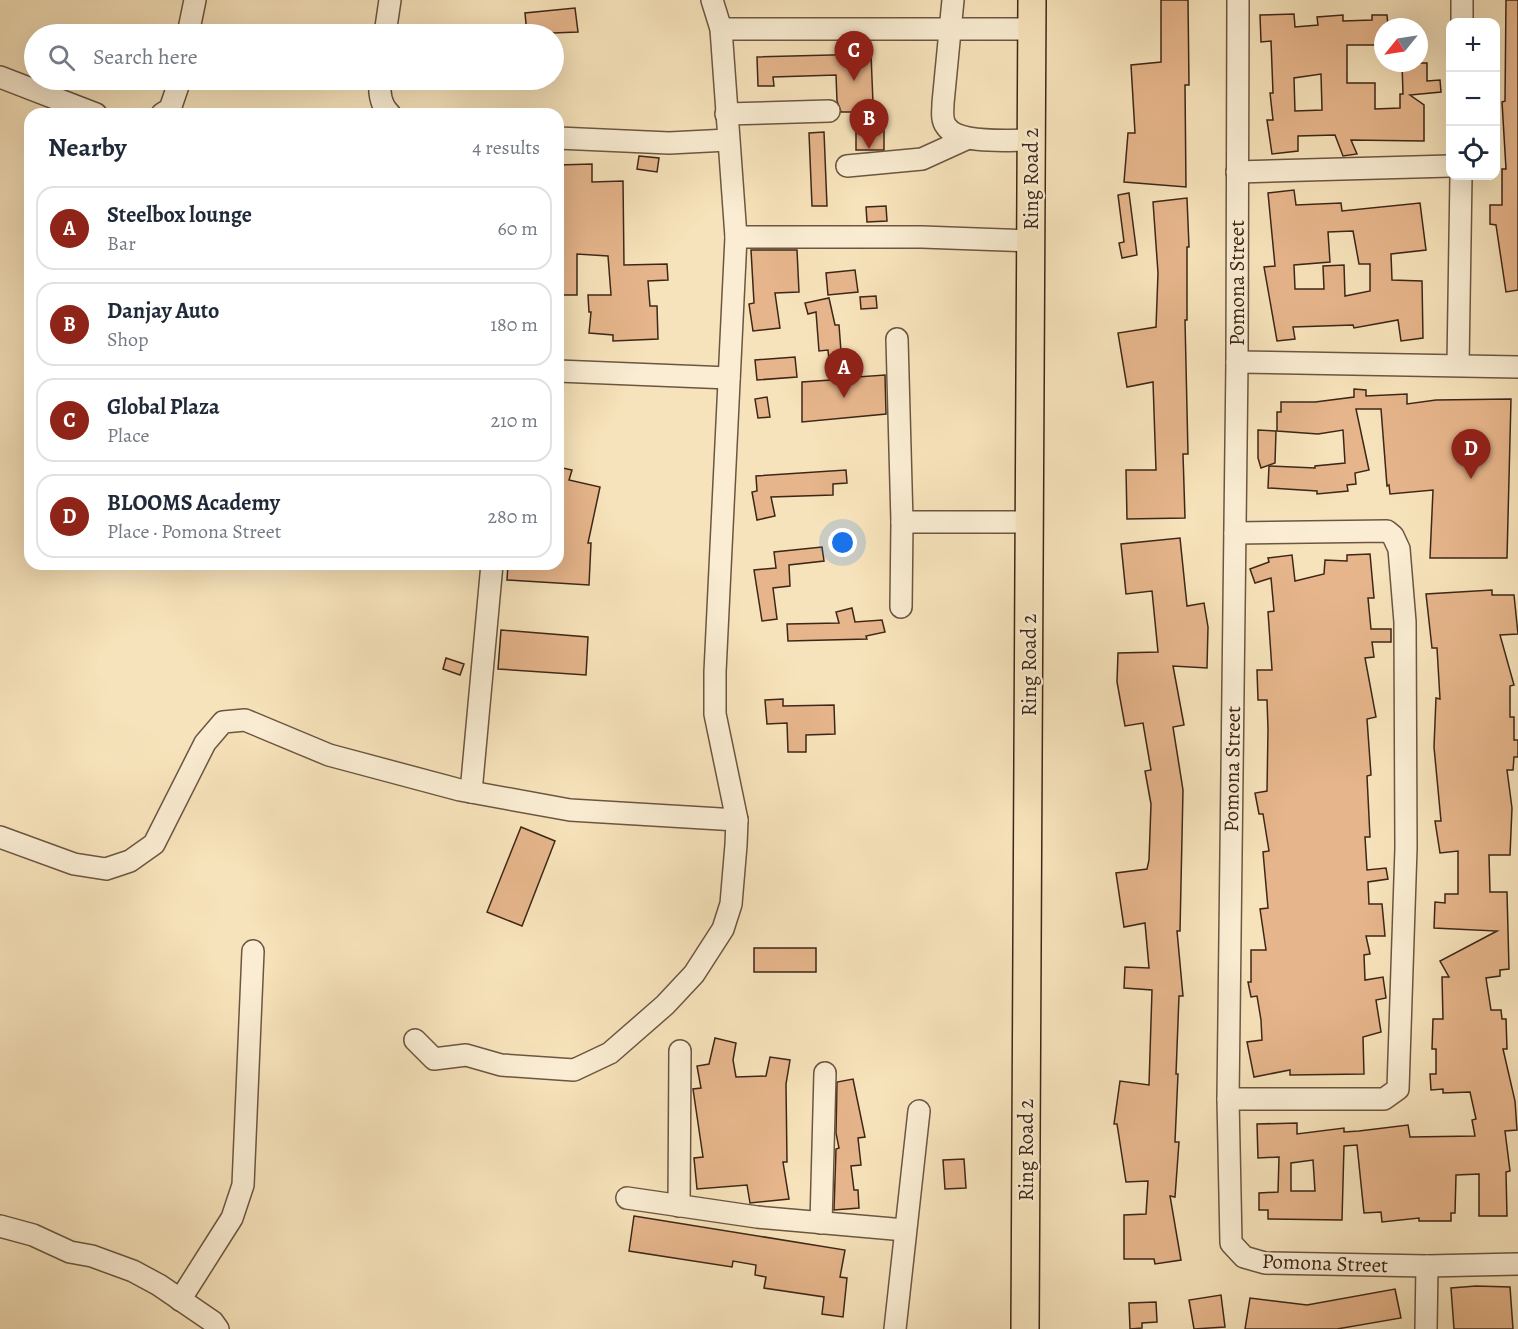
<!DOCTYPE html>
<html lang="en">
<head>
<meta charset="utf-8">
<style>
  body { margin:0; font-family:Alegreya,serif; background:#f2f2f3; color:#1f2937 }
  .controls { position:absolute; right:18px; top:18px; display:grid; overflow:hidden; border-radius:12px; box-shadow:0 6px 24px #0002 }
  .controls button { width:54px; height:54px; display:grid; place-items:center; padding:0; border:0; border-bottom:2px solid #e0e1e3; background:#fff; color:#1f2937; font:30px sans-serif }
  .compass { position:absolute; left:1374px; top:18px; width:54px; height:54px; border-radius:50%; background:#fff; box-shadow:0 6px 24px #0002; rotate:240deg }
  .you { position:absolute; left:843px; top:543px; width:21px; height:21px; margin:-15px; border:4px solid #fff; border-radius:50%; background:#1a73e8; box-shadow:0 0 0 9px #1a73e833 }
  .badge { display:grid; place-items:center; width:39px; height:39px; border-radius:50%; background:#8f2418; color:#fff; font-size:20px; font-weight:700 }
  .pin { position:absolute; translate:-50% -50px; filter:drop-shadow(0 2px 3px #0008) }
  .pin::after { content:''; position:absolute; top:32px; width:21px; height:18px; background:inherit; clip-path:polygon(0 0,100% 0,50% 100%) }
  .list { margin:0; padding:0; list-style:none }
  h2 { display:flex; justify-content:space-between; align-items:center; height:78px; margin:0; padding:0 24px; font-size:26px }
  h2 small { font-size:20px; font-weight:400; color:#747a83 }
  .list li { display:grid; grid-template-columns:39px 1fr auto; gap:18px; align-items:center; box-sizing:border-box; height:84px; margin:0 12px 12px; padding:0 12px; border:2px solid #e0e1e3; border-radius:18px }
  .list b { display:block; font-size:22px; white-space:nowrap }
  .list p { margin:0; font-size:20px; white-space:nowrap; color:#747a83 }
  .list em { font-size:20px; font-style:normal; color:#747a83 }
  .icon { flex:none; width:33px; height:33px; fill:none; stroke:currentColor; stroke-width:2; stroke-linecap:round; stroke-linejoin:round }
  .map { position:relative; flex:none; width:1518px; height:1329px; overflow:hidden }
  .search { position:absolute; background:#fff; box-shadow:0 6px 24px #0002; left:24px; top:24px; width:540px; height:66px; display:flex; align-items:center; gap:15px; box-sizing:border-box; padding:0 21px; border-radius:33px; color:#747a83; font-size:22px }
  .panel { position:absolute; background:#fff; box-shadow:0 6px 24px #0002; left:24px; top:108px; width:540px; height:462px; border-radius:18px }
  .map>svg:first-child { display:block }
  .building { fill:#e6b58b; stroke:#3e2718; stroke-width:1.5; fill-rule:evenodd }
  .lines { fill:none; stroke-linecap:round; stroke-linejoin:round }
  .minor-casing { stroke:#6c5641; stroke-width:24 }
  .major-casing { stroke:#3e2718; stroke-width:30 }
  .minor { stroke:#faedd3; stroke-width:21 }
  .major { stroke:#f7e3bb; stroke-width:27 }
  .labels { text-anchor:middle; stroke-width:4.5; stroke-linejoin:round; paint-order:stroke }
  .street-label { font-size:21px; fill:#3e2718; stroke:#faedd3 }
</style>
</head>
<body>
<div class="map">
<svg width="1518" height="1329" viewBox="0 0 1518 1329">
  <rect width="100%" height="100%" fill="#f7e3bb"/>
  <filter id="stains"><feTurbulence type="fractalNoise" baseFrequency=".00333" numOctaves="4"/><feColorMatrix values="0 0 0 0 .2 0 0 0 0 .09 0 0 0 0 .02 0 0 0 .5 -.17"/></filter>
  <radialGradient id="worn" r=".72"><stop offset=".6" stop-color="#630" stop-opacity="0"/><stop offset="1" stop-color="#630" stop-opacity=".3"/></radialGradient>
  <g class="building">
    <path d="M1161 0H1188L1189 85H1185L1186 187 1124 182 1128 133H1135L1131 65 1161 62Z"/>
    <path d="M1506 0H1518V290L1506 292 1496 225 1490 224V205H1502V169H1506L1502 102 1505 101Z"/>
    <path d="M575 8 578 32 527 34 525 13Z"/>
    <path d="M1294 14 1295 27 1318 25 1317 17 1343 15V21L1372 20V15H1387L1388 27H1383V45H1347V83H1375V109L1400 108V94H1403L1402 63H1427V81L1440 80 1441 92 1410 95 1424 105V141L1351 140 1357 154 1343 156 1335 135 1298 136V151L1272 154 1267 120H1273L1270 93H1273L1271 41 1261 42 1260 15ZM1321 74 1322 110 1295 111 1294 78Z"/>
    <path d="M871 54 873 103H867L868 129H884V150H856V112H841L837 101 836 75 773 77 774 86H758L757 57Z"/>
    <path d="M824 132 827 206H812L809 133Z"/>
    <path d="M639 156 659 158 657 172 637 169Z"/>
    <path d="M592 164V182L623 181 624 265 667 264 668 280 648 281 650 306H657L658 339 613 341V335L589 333 591 312H589L588 295H611L608 256 577 254V295H558V165Z"/>
    <path d="M1294 190 1296 205 1341 203 1342 211 1420 203 1426 250 1391 254 1392 280 1422 281 1423 338 1401 341 1398 320 1354 328 1353 325 1293 327 1295 339 1277 341 1264 267 1275 266 1268 193ZM1353 231 1359 264H1370V291L1345 296 1344 265 1323 266 1324 289H1295L1294 265 1330 262 1328 232Z"/>
    <path d="M1129 193 1137 255 1122 258 1119 243 1124 242 1118 195Z"/>
    <path d="M1187 198 1189 247H1187V320H1185L1188 454H1183L1185 518 1127 519 1126 470H1156L1153 382 1127 387 1118 333 1156 327 1158 273 1153 202Z"/>
    <path d="M886 206 887 221 867 222 866 207Z"/>
    <path d="M751 250H797L799 292 775 293 780 328 753 331 749 304 754 303Z"/>
    <path d="M855 270 858 292 828 295 826 273Z"/>
    <path d="M876 296 877 308 861 309 860 297Z"/>
    <path d="M829 298 835 325H839L843 378 885 375 886 414 802 422V382L831 380 828 350 819 351 816 312 808 314 805 303Z"/>
    <path d="M795 357 797 377 757 380 755 360Z"/>
    <path d="M1354 389 1366 390V396L1407 394V404L1436 400 1511 399 1507 558H1430L1433 490 1390 494 1389 485 1387 486 1381 409H1356L1369 470 1355 473 1356 484 1347 485 1348 491 1317 494V491L1268 488 1269 466 1315 468V466L1345 463 1343 430 1318 434 1277 431V412H1281V402H1315L1354 397Z"/>
    <path d="M767 397 770 417 758 418 755 399Z"/>
    <path d="M1258 430 1276 431 1275 463 1261 468 1258 458Z"/>
    <path d="M558 467 572 470 569 480 600 487 588 543H591L589 585 507 580 508 564H558Z"/>
    <path d="M846 470 847 483 833 484V495L771 497 775 516 757 520 752 492 757 491 756 476Z"/>
    <path d="M1180 538 1187 606 1204 603 1208 627 1207 668 1173 666 1184 725 1173 727 1183 790 1180 931H1177L1183 996H1179L1176 1074H1178L1175 1142H1179L1175 1197 1170 1196 1181 1260 1155 1264 1154 1259H1124V1215L1146 1214 1148 1181 1126 1182 1117 1124H1114L1120 1081 1149 1085 1152 990 1124 988 1125 967 1149 968 1145 923 1124 927 1116 873 1147 869 1149 860 1151 804 1145 771 1151 770 1143 723 1125 726 1117 682 1118 653 1158 652 1152 591 1126 594 1121 544Z"/>
    <path d="M822 547 824 561 789 565 790 586 773 588 777 619 762 621 754 570 776 568 774 552Z"/>
    <path d="M1370 554 1374 598H1368L1371 629H1391V642H1372L1374 657 1365 658 1376 717 1367 719 1371 775 1367 776 1370 837H1365L1367 870 1386 868 1388 879 1368 882 1369 904H1382L1385 936H1366L1370 954 1364 955 1365 980 1383 977 1386 998 1376 1000 1381 1032 1363 1037 1364 1074 1290 1075V1070L1254 1077 1247 1042 1262 1040 1261 1020 1257 996 1251 997 1248 982H1251V950H1266L1260 909 1268 908 1263 852 1269 851 1263 814H1259L1255 793 1267 791 1268 729 1267 700H1258L1257 670H1272L1268 612 1274 611 1271 578 1255 583 1250 569 1269 562 1268 558 1292 555 1295 581 1324 574 1325 560 1347 561V555Z"/>
    <path d="M1492 590V595H1514L1518 634 1500 635 1514 685 1510 686V717H1514V740H1518V757H1514L1513 770H1507L1512 808 1510 855H1489L1490 892H1507L1509 969 1500 970V976L1486 978 1491 1010H1501L1502 1019H1506L1507 1049H1503L1515 1101 1517 1130 1505 1131 1510 1171 1506 1172 1507 1216H1479V1174L1456 1175 1455 1213H1451V1221H1419V1218L1382 1222 1381 1212 1364 1213 1357 1145 1344 1146 1342 1220 1268 1219V1210H1259V1193L1278 1192 1279 1157 1258 1158 1257 1124 1297 1123V1134L1344 1128V1132L1359 1131 1408 1125 1410 1137 1475 1136 1472 1120 1476 1119 1470 1092 1443 1093V1089L1431 1090 1430 1074H1436V1049H1432L1433 1019H1443L1442 977H1449L1440 961 1497 931 1434 928 1435 902 1445 903V894H1458V851L1440 853 1435 821H1441L1434 747 1436 698 1440 699 1437 648H1432L1426 594ZM1313 1160 1315 1191H1291V1163Z"/>
    <path d="M852 608 855 622 882 620 885 632 866 636 867 639 788 641 787 624 839 623 836 612Z"/>
    <path d="M501 630 588 637 586 675 498 669Z"/>
    <path d="M446 658 464 664 460 675 443 669Z"/>
    <path d="M783 699V706L834 705 835 734 806 735V752H788L787 723 767 724 765 700Z"/>
    <path d="M521 827 555 841 522 926 487 912Z"/>
    <rect x="754" y="948" width="62" height="24"/>
    <path d="M715 1038 736 1043 733 1060 736 1077 766 1076 770 1057 790 1060 786 1084 787 1162H783L789 1199 750 1203 747 1185 697 1189 694 1158 703 1157 693 1089 701 1088 697 1066 709 1064Z"/>
    <path d="M853 1079 865 1137 858 1138 861 1165 851 1166 854 1190H858L859 1208 834 1210 836 1149 839 1148 836 1133 837 1082Z"/>
    <path d="M964 1159 966 1188 945 1189 943 1160Z"/>
    <path d="M634 1216 845 1250 840 1277 847 1278 843 1317 822 1314 824 1297 764 1288 766 1277 755 1275 756 1265 733 1261 732 1267 629 1251Z"/>
    <path d="M1476 1286 1510 1287 1513 1329H1454L1451 1288Z"/>
    <path d="M1395 1289 1401 1318 1337 1329H1245L1250 1298 1307 1305Z"/>
    <path d="M1221 1295 1225 1327 1194 1329 1189 1300Z"/>
    <path d="M1156 1302 1157 1322 1142 1323V1328L1130 1329 1129 1303Z"/>
  </g>
  <g class="lines">
    <defs>
      <g id="minor">
        <path d="M953 0 943 103C943 111 941 119 946 126 958 145 1011 140 1032 140"/>
        <path d="M1238 0 1237 362 1228 1099 1231 1243 1244 1257 1265 1263 1427 1266 1518 1264"/>
        <path d="M1462 22V0"/>
        <path d="M721 29H1032"/>
        <path d="M188 34 195 0"/>
        <path d="M385 34 390 0"/>
        <path d="M0 77 96 114"/>
        <path d="M380 80C379 92 381 106 390 114"/>
        <path d="M162 114 170 109 180 80"/>
        <path d="M726 114 829 111"/>
        <path d="M558 138 669 143 728 140"/>
        <path d="M847 166 922 159 966 139"/>
        <path d="M1237 172 1450 166"/>
        <path d="M736 237H922L1031 241"/>
        <path d="M897 339 902 522H1030"/>
        <path d="M1237 362 1518 367"/>
        <path d="M1458 365 1461 176"/>
        <path d="M558 371 729 378"/>
        <path d="M901 607 902 522"/>
        <path d="M471 792 492 564"/>
        <path d="M0 837 74 864 106 869 130 861 154 844 205 743 223 722 245 720 329 755 460 790 570 810 737 820"/>
        <path d="M415 1040 434 1059 466 1055 501 1065 574 1070 610 1053 665 1005 694 974 723 929 731 904 736 845 737 820 715 714V672L736 237 721 29 712 0"/>
        <path d="M1228 1099H1384L1398 1089 1406 848 1405 622 1399 549 1393 536 1387 531 1235 533"/>
        <path d="M627 1198 757 1217 905 1230"/>
        <path d="M679 1206 680 1051"/>
        <path d="M821 1223 825 1073"/>
        <path d="M0 1226 33 1235 70 1252 92 1256 133 1271 159 1285 213 1322 218 1329"/>
        <path d="M180 1300 232 1218 243 1185 253 951"/>
        <path d="M895 1329 919 1111"/>
        <path d="M1426 1329 1427 1266"/>
      </g>
      <path id="major" d="M1025 1329 1032 0"/>
    </defs>
    <use href="#minor" class="minor-casing"/>
    <use href="#major" class="major-casing"/>
    <use href="#minor" class="minor"/>
    <use href="#major" class="major"/>
  </g>
  <g class="labels">
    <g class="street-label">
      <text transform="translate(1031 179) rotate(-90)" y="7">Ring Road 2</text>
      <text transform="translate(1237 283) rotate(-90)" y="7">Pomona Street</text>
      <text transform="translate(1029 665) rotate(-90)" y="7">Ring Road 2</text>
      <text transform="translate(1232 769) rotate(-89)" y="7">Pomona Street</text>
      <text transform="translate(1026 1150) rotate(-90)" y="7">Ring Road 2</text>
      <text transform="translate(1325 1263) rotate(2)" y="7">Pomona Street</text>
    </g>
  </g>
  <rect width="100%" height="100%" filter="url(#stains)"/>
  <rect width="100%" height="100%" fill="url(#worn)"/>
</svg>
<div class="controls">
<button>+</button>
<button>−</button>
<button><svg class="icon" aria-label="locate" viewBox="0 0 24 24"><circle cx="12" cy="12" r="6"/><path d="M12 2v4M12 18v4M2 12h4M18 12h4"/></svg></button>
</div>
<svg class="compass" viewBox="-18 -18 36 36"><path d="M0-13l5 13h-10z" fill="#e53935"/><path d="M0 13l5-13h-10z" fill="#747a83"/></svg>
<div class="you"></div>
<div class="pin badge" style="left:844px;top:398px">A</div>
<div class="pin badge" style="left:869px;top:149px">B</div>
<div class="pin badge" style="left:854px;top:81px">C</div>
<div class="pin badge" style="left:1471px;top:479px">D</div>
<div class="search"><svg class="icon" aria-label="search" viewBox="0 0 24 24"><circle cx="10" cy="10" r="6"/><path d="M15 15l6 6"/></svg>Search here</div>
<section class="panel">
<h2>Nearby<small>4 results</small></h2>
<ul class="list">
<li><span class="badge">A</span><div><b>Steelbox lounge</b><p>Bar</p></div><em>60 m</em></li>
<li><span class="badge">B</span><div><b>Danjay Auto</b><p>Shop</p></div><em>180 m</em></li>
<li><span class="badge">C</span><div><b>Global Plaza</b><p>Place</p></div><em>210 m</em></li>
<li><span class="badge">D</span><div><b>BLOOMS Academy</b><p>Place · Pomona Street</p></div><em>280 m</em></li>
</ul>
</section>
</div>
</body>
</html>
